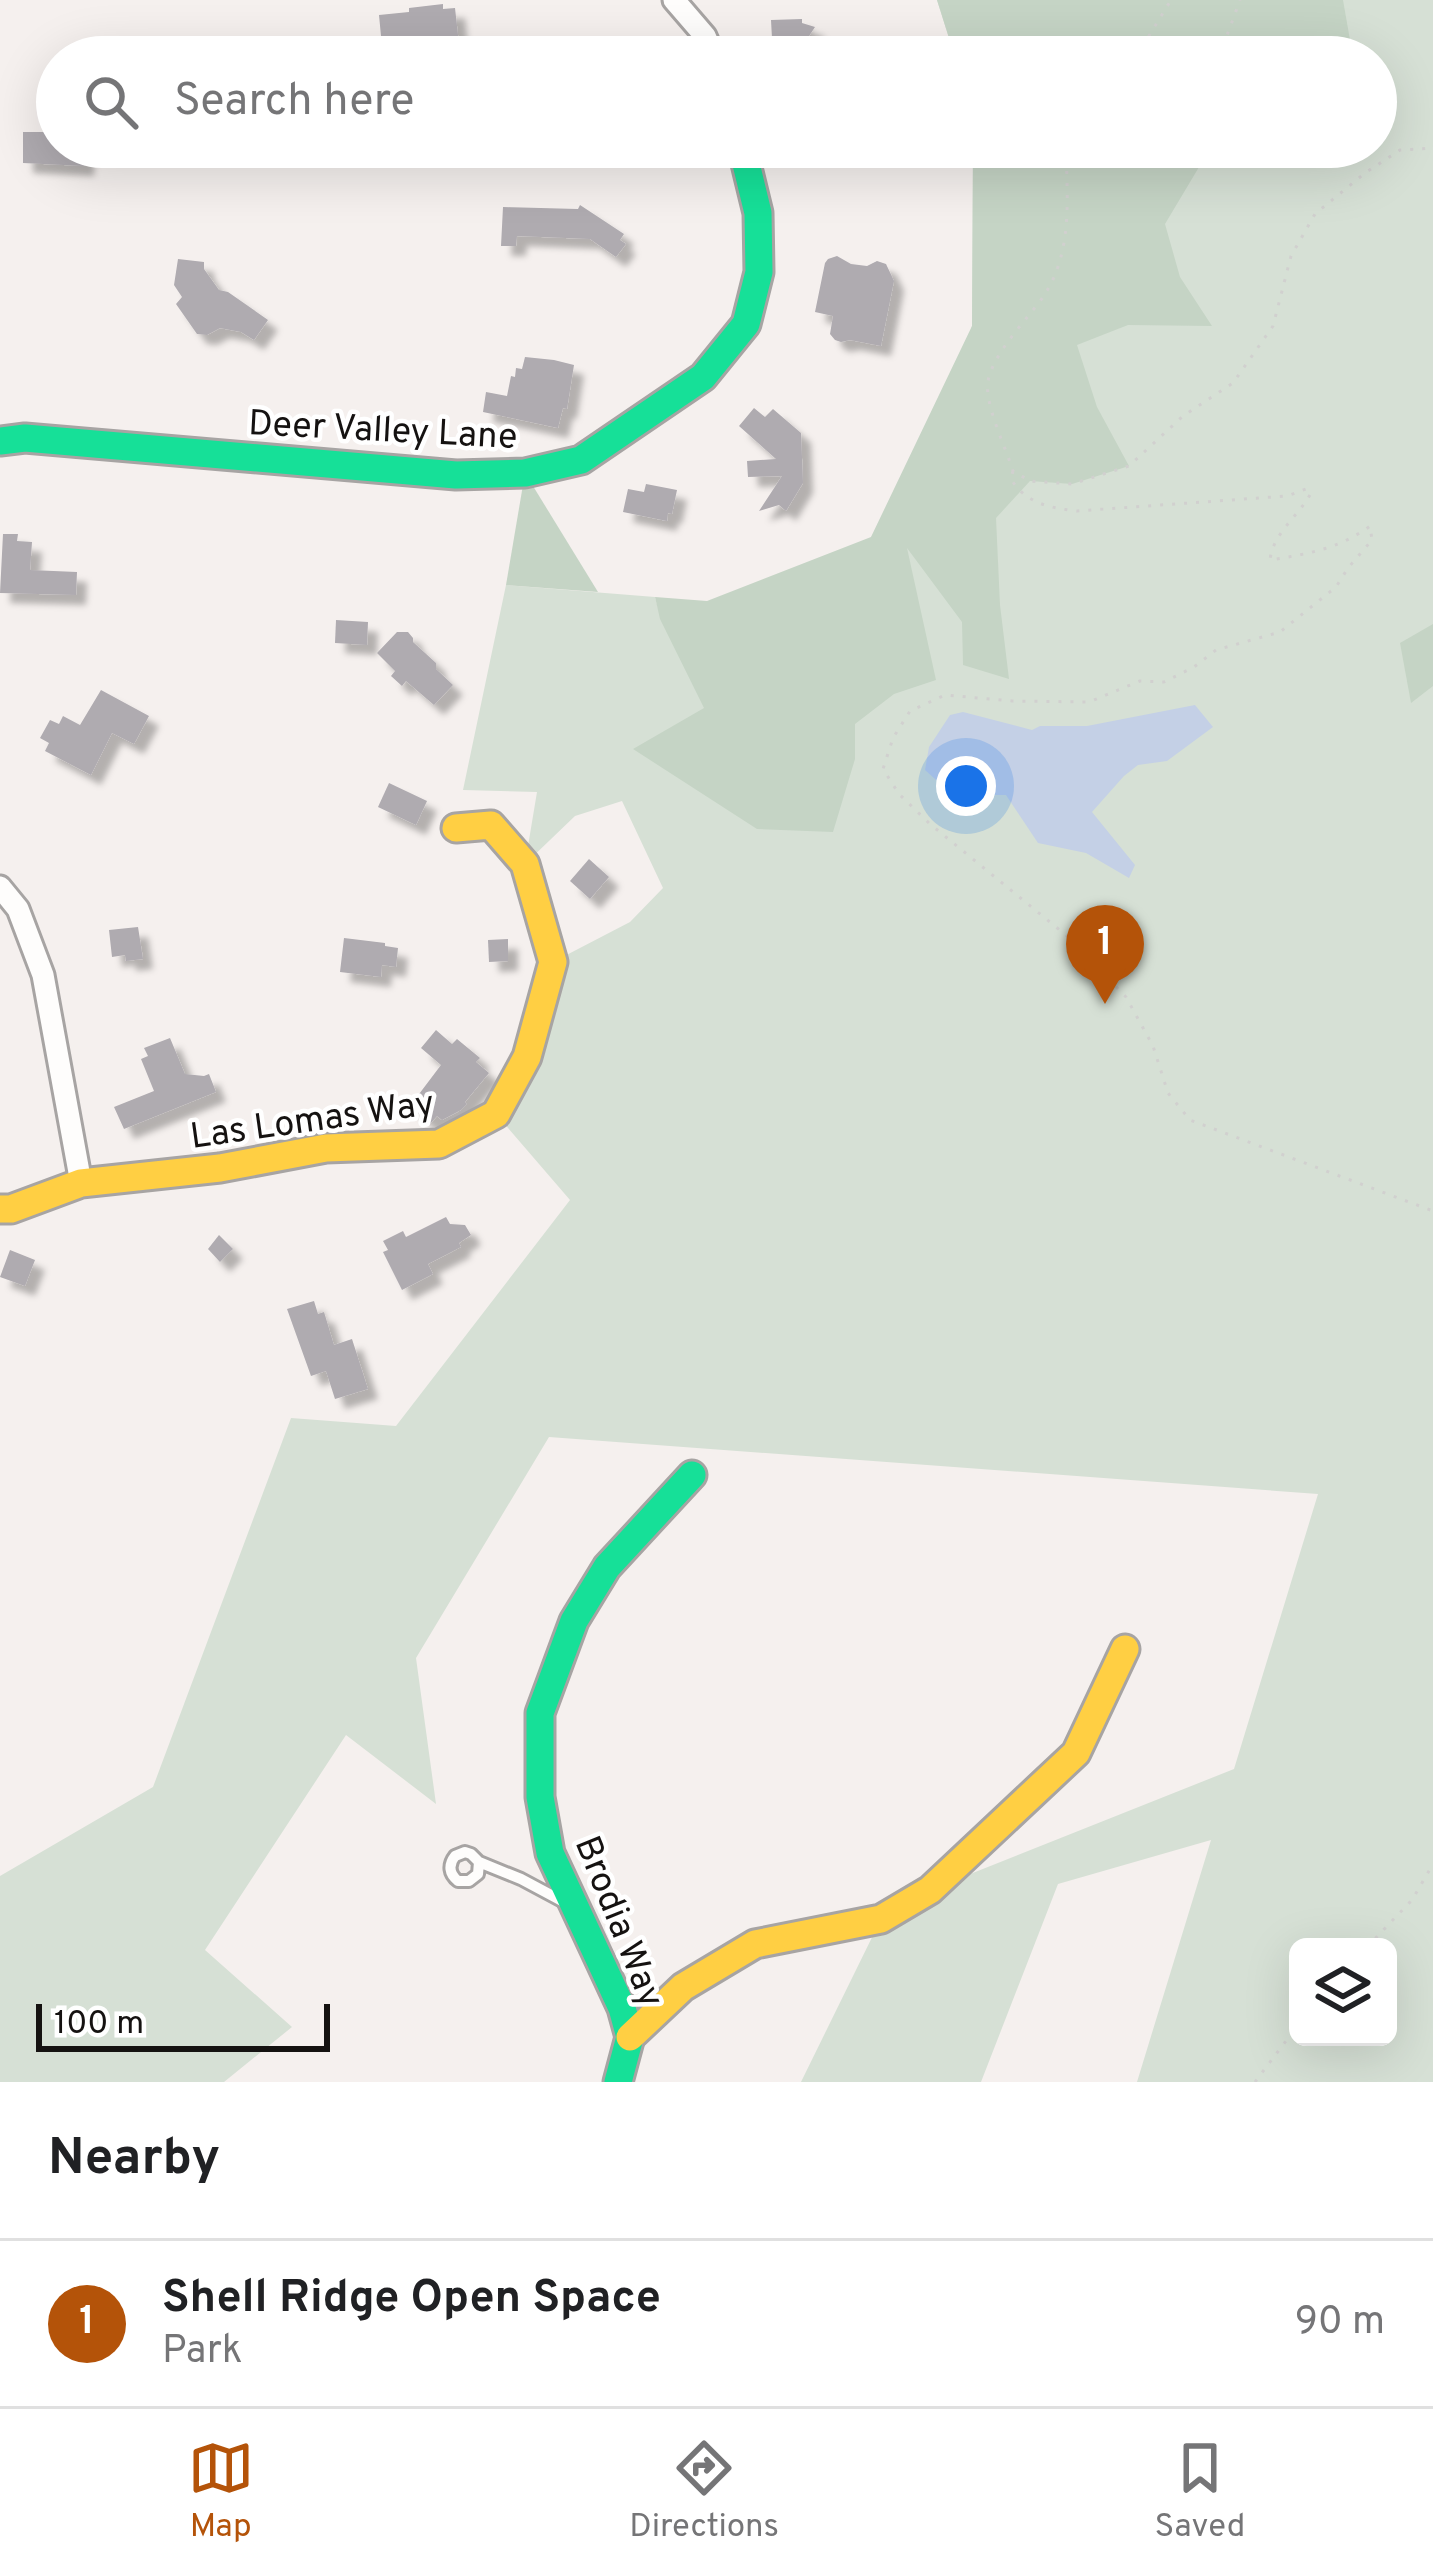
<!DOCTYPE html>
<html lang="en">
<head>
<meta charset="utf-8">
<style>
  body { margin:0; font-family:Overpass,sans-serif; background:#f6f6f6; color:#202124 }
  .controls { position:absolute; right:36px; bottom:36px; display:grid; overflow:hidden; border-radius:18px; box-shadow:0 12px 48px #0002 }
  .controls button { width:108px; height:108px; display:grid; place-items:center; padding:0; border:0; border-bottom:3px solid #e0e0e0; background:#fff; color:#202124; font:60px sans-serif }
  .scale { position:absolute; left:36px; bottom:30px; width:294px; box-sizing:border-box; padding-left:12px; border:6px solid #151211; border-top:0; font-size:33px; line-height:42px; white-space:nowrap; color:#151211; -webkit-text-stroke:9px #fff; paint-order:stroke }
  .you { position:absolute; left:966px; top:786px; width:42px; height:42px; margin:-30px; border:9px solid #fff; border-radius:50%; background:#1a73e8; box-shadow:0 0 0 18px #1a73e833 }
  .badge { display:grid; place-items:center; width:78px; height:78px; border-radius:50%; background:#b45309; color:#fff; font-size:39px; font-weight:700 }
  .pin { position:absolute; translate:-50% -99px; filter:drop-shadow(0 3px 6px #0008) }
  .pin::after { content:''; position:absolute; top:63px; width:42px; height:36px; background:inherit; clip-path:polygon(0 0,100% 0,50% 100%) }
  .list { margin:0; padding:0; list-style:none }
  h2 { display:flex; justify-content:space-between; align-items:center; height:156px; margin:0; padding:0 48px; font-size:51px }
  h2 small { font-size:39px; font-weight:400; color:#757577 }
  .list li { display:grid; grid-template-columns:78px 1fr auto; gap:36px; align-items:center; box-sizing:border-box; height:168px; padding:0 48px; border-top:3px solid #e0e0e0 }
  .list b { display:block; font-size:45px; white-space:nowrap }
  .list p { margin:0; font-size:39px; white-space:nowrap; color:#757577 }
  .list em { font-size:39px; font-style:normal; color:#757577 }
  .icon { flex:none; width:66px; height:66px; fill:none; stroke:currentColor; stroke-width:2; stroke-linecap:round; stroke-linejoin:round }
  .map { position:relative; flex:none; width:1433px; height:2082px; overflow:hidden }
  .search { position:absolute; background:#fff; box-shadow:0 12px 48px #0002; left:36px; right:36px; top:36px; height:132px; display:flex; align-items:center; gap:30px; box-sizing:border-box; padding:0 42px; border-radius:66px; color:#757577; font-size:45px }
  .sheet { height:324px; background:#fff }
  nav { display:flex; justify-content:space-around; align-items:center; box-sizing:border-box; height:168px; border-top:3px solid #e0e0e0; background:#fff; font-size:33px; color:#757577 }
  nav a { display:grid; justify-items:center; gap:6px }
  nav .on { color:#b45309 }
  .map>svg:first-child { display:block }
  .green { fill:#d6e0d5; fill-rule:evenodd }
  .forest { fill:#c5d4c5 }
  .water { fill:#c4d0e6 }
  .building { fill:#afabb0; filter:url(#shadow) }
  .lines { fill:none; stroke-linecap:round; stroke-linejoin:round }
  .lane-casing { stroke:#a7a4a3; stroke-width:16 }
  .street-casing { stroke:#a7a4a3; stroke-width:27 }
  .fast-casing { stroke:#a7a4a3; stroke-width:33 }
  .slow-casing { stroke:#a7a4a3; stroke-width:33 }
  .path { stroke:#d1d0cf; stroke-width:3; stroke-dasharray:3 9; stroke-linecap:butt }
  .lane { stroke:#fefdfc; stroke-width:10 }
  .street { stroke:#fefdfc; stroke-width:21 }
  .fast { stroke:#16e098; stroke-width:27 }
  .slow { stroke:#ffcf43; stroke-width:27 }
  .labels { text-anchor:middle; stroke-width:9; stroke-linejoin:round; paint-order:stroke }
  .street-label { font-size:36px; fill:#151211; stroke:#fff }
</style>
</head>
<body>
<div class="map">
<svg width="1433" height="2082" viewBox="0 0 1433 2082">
  <defs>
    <filter id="shadow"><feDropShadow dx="10" dy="10" stdDeviation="3" flood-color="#0004"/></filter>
  </defs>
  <rect width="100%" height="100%" fill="#f5f0ee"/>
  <path class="green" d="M937 0H1433V2082H1137L1211 1840 1058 1884 981 2082H801L881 1919 930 1890 1234 1769 1318 1494 549 1437 416 1658 436 1804 346 1735 205 1950 292 2027 224 2082H0V1876L153 1787 291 1418 396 1426 570 1200 496 1114 553 962 630 922 663 888 622 801 575 816 525 864 537 792 463 790 506 585 655 597 661 619 879 634 972 326 973 147H1376V57H955ZM1298 1947H1388V2037H1298Z"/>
  <g class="forest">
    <path d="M937 0H1343L1353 57H955Z"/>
    <path d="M973 147H1211L1165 224 1180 277 1212 326 1128 325 1077 345 1097 407 1129 466 1072 484 1030 481 996 518 1000 605 1009 679 963 665 962 622 907 548 936 680 894 694 855 724V759L833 832 757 829 633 749 704 708 660 619 655 597 707 601 871 537 972 326Z"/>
    <path d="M525 473 598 592 506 585Z"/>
    <path d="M1433 624V686L1411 703 1400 643Z"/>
  </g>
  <path class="water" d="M1195 705 1213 727 1167 761 1138 765 1124 776 1092 812 1135 865 1129 878 1086 853 1038 843 1006 795H953L925 770 929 747 950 715 963 712 1032 730 1040 726H1087Z"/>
  <g class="building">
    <path d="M443 4V9L455 8 459 44 412 49 413 57H383L379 15 409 12V8Z"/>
    <path d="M802 19V23L815 27 809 36 811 57H773L771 20Z"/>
    <path d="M23 132H57V147H85L84 166 23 163Z"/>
    <path d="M580 205 624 234 620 240 626 244 616 257 590 239 517 236 516 246H501L503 207 578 209Z"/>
    <path d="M837 256 851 264 867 266 877 261 886 264 894 281 881 346 850 340 841 342 835 340 830 334 833 316 815 312 825 263 828 259Z"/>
    <path d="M178 259 204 262V269L219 290 228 292 268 320 254 340 241 332 220 328 207 335 197 334 176 304 182 297 174 285Z"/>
    <path d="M525 357 554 360 574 365 567 409 563 408 558 428 483 412 486 392 507 396 511 376 515 377 516 368 522 369Z"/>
    <path d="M754 408 765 417 773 409 801 433 803 483 786 511 779 505 759 511 782 476 748 477 747 461 776 459 739 426Z"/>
    <path d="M646 484 677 490 672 514 668 513 667 521 623 512 628 489 644 492Z"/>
    <path d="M3 534H18L17 541 32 542 30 570 77 572 76 595 0 593Z"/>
    <path d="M336 620 368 622 367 645 335 643Z"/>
    <path d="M397 632H408L413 638V642L436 663V669L453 685 434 705 406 681 402 686 391 676 395 671 377 653Z"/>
    <path d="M101 690 149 716 134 744 112 733 91 775 45 751 49 743 40 738 50 720 59 724 63 716 80 725Z"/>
    <path d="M389 783 427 801 416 825 378 807Z"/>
    <path d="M589 859 609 877 590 899 570 881Z"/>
    <path d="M138 927 143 959 126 961 125 955 112 957 109 930Z"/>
    <path d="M344 938 385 943V946L398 948 396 967 382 965 381 977 340 972Z"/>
    <path d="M508 939V961L489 962 488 940Z"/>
    <path d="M436 1030 452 1044 457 1039 480 1058 476 1062 489 1073 465 1102 467 1104 461 1110 442 1120 437 1116 430 1124 410 1106 441 1065 421 1048Z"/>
    <path d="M170 1038 185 1074 204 1076 209 1074 216 1092 124 1129 114 1107 154 1091 141 1059 148 1056 144 1048Z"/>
    <path d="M446 1217 450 1224 465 1225 471 1235 459 1243 461 1247 428 1264 433 1274 402 1290 383 1252 388 1250 383 1241 403 1231 406 1237Z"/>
    <path d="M219 1235 233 1249 220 1262 208 1249Z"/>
    <path d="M10 1250 35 1260 25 1286 0 1277Z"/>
    <path d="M314 1301 318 1314 324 1312 334 1345 352 1339 368 1389 335 1399 326 1371 311 1376 287 1309Z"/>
  </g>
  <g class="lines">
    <defs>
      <path id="lane" d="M479 1862 478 1874 469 1881H458C449 1874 448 1865 455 1856L465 1852 471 1854 479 1862 521 1879 564 1902"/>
      <g id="street">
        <path d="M674 0 705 36 714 57"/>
        <path d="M0 887 18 909 43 975 81 1183"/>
      </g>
      <g id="fast">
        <path d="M0 441 25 438 456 475 525 473 581 460 703 377 746 324 759 272 758 213 742 147"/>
        <path d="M618 2082 630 2037 622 2008 550 1853 540 1797V1713L574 1621 607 1567 692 1475"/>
      </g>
      <g id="slow">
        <path d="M0 1209H11L81 1183 220 1168 326 1148 439 1144 496 1114 527 1057 553 962 525 864 491 825 456 828"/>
        <path d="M630 2037 683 1987 755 1944 881 1919 930 1890 1076 1753 1125 1649"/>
      </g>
    </defs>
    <use href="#lane" class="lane-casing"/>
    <use href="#street" class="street-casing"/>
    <use href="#fast" class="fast-casing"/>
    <use href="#slow" class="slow-casing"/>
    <g class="path">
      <path d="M1136 57 1171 0"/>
      <path d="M1219 57 1240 0"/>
      <path d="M1066 147C1067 197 1073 250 1045 294 1029 318 994 351 988 381 984 404 1006 448 1013 471L1030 481 1072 484 1129 466 1183 416 1233 383 1273 326 1291 256 1315 214 1365 173 1400 150 1433 148"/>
      <path d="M1013 471 1011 479C1026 504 1051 508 1077 511L1287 496 1306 489 1311 493C1298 517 1273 533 1270 560 1307 554 1339 549 1370 526L1372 540 1348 568 1336 587 1280 632 1216 650 1194 667 1164 682 1140 681 1089 702 1012 701 945 695 910 711 893 738 883 769 899 794 930 824 1067 936 1126 997 1153 1046 1168 1093 1190 1120 1433 1211"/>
      <path d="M1367 1947 1412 1900 1433 1864"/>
      <path d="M1255 2082 1298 2025"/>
    </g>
    <use href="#lane" class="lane"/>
    <use href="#street" class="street"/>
    <use href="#fast" class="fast"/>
    <use href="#slow" class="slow"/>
  </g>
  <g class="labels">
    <g class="street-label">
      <text transform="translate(383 428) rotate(3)" y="13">Deer Valley Lane</text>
      <text transform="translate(312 1118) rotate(-8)" y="13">Las Lomas Way</text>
      <text transform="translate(621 1921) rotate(68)" y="13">Brodia Way</text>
    </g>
  </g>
</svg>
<div class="controls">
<button><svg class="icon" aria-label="layers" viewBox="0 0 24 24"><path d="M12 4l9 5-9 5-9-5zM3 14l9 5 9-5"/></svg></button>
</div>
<div class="scale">100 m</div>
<div class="you"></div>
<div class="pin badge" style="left:1105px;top:1004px">1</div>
<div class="search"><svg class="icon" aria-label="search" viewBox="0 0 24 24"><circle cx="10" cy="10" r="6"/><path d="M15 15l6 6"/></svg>Search here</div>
</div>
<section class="sheet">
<h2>Nearby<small></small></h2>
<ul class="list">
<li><span class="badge">1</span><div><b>Shell Ridge Open Space</b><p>Park</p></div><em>90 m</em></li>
</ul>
</section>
<nav>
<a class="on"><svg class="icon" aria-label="map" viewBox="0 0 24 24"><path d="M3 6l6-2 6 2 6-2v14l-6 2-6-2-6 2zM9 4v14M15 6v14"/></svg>Map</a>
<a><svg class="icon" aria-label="directions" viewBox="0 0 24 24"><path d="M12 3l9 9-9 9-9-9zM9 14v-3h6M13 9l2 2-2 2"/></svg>Directions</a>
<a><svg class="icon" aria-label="saved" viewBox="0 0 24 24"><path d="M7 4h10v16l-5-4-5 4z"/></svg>Saved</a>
</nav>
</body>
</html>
